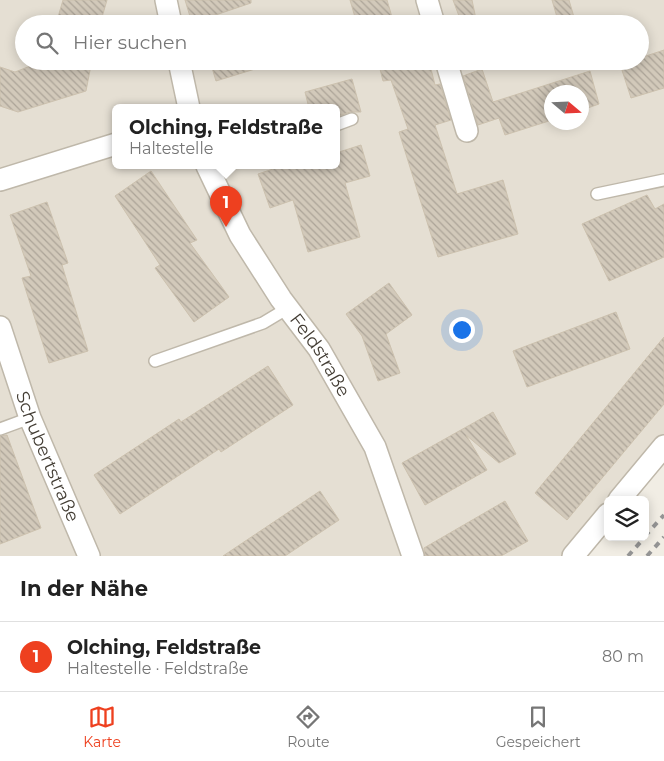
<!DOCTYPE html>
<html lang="de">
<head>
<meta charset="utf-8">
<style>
  body { margin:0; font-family:Montserrat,sans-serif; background:#f6f6f6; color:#222 }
  .controls { position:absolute; right:15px; bottom:15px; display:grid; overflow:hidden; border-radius:8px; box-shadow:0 2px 12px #0003 }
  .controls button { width:45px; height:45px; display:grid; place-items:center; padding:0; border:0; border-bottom:1px solid #e0e0e0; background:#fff; color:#222; font:25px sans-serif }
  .compass { position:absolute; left:544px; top:85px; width:45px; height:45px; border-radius:50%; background:#fff; box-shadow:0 2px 12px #0003; rotate:109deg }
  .you { position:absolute; left:461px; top:329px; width:18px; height:18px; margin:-12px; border:4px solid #fff; border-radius:50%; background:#1a73e8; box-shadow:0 0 0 8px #1a73e833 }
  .badge { display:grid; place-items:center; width:32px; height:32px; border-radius:50%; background:#ee401f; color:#fff; font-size:16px; font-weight:700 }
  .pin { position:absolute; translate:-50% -41px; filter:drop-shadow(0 1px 2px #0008) }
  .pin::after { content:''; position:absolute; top:26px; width:18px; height:15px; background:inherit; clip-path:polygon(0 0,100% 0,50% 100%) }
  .popup { position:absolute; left:112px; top:104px; width:228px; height:65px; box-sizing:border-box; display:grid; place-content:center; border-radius:8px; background:#fff; filter:drop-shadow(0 1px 4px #0005); font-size:16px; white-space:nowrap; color:#767676 }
  .popup b { font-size:19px; color:#222 }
  .popup::after { content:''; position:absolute; left:50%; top:100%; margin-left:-10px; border:10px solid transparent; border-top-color:#fff }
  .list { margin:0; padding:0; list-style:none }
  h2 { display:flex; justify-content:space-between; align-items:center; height:65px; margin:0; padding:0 20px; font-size:21px }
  h2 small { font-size:16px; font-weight:400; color:#767676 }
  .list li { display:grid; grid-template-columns:32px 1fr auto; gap:15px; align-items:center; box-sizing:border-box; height:70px; padding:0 20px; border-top:1px solid #e0e0e0 }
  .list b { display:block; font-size:19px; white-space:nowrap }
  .list p { margin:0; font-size:16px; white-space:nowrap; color:#767676 }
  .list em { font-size:16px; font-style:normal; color:#767676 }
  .icon { flex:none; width:28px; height:28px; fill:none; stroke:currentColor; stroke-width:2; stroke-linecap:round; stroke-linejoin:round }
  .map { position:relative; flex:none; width:664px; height:556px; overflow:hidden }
  .search { position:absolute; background:#fff; box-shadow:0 2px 12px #0003; left:15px; right:15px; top:15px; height:55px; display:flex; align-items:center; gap:12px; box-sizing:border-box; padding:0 18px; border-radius:28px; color:#767676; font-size:19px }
  .sheet { height:135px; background:#fff }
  nav { display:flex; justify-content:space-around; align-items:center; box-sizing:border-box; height:70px; border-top:1px solid #e0e0e0; background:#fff; font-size:14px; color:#767676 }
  nav a { display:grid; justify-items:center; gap:2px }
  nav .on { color:#ee401f }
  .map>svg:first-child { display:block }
  .residential { fill:#e5dfd3; fill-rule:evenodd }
  .building { fill:url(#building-back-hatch); stroke:#ccc1ae }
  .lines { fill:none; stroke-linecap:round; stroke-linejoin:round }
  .service-casing { stroke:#bfb8aa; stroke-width:14 }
  .minor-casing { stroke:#bfb8aa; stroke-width:24 }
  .service { stroke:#fff; stroke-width:11 }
  .minor { stroke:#fff; stroke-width:21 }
  .rail { stroke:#949494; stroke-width:4; stroke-dasharray:6 6; stroke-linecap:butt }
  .labels { text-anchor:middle; stroke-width:4; stroke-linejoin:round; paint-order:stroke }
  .street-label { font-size:18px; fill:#433d34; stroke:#fff }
</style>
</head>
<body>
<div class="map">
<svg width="664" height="556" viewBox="0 0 664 556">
  <defs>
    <pattern id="building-back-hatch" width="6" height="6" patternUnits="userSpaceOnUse" patternTransform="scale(1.25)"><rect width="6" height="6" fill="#d2c9ba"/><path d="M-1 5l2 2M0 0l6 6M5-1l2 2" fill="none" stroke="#aca498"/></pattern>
  </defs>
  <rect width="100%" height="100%" fill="#f1ede4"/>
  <path class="residential" d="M0 0H664V460L633 500H608V531L588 556H0ZM24 24H640V61H24ZM552 92H582V122H552ZM116 108H336V166H116Z"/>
  <g class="building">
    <path d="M63 0H107L100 24H56Z"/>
    <path d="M185 0H251V3L192 23Z"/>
    <path d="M350 0H387L394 24H357Z"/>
    <path d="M453 0H472L477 24H462Z"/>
    <path d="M552 0H569L576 24H559Z"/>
    <path d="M664 50V88L631 98 620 64 640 61V58Z"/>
    <path d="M43 61H81L91 65 86 91 18 112 0 106V67L15 72Z"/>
    <path d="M210 61H267L268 65 216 81Z"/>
    <path d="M378 61H429L435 85 440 84 451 120 435 125 457 194 503 180 518 234 438 257 399 132 408 129 391 80 383 81Z"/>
    <path d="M482 69 493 102 590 71 599 104 582 110V92H552V120L505 135 499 118 478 125 463 76Z"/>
    <path d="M352 79 361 112H350L336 117V108H309L305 92Z"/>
    <path d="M361 145 370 176 345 183 360 237 308 252 293 200 270 208 258 174 282 166H336V153Z"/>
    <path d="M151 171 197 240 190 243 229 297 194 322 155 268 160 265 115 196Z"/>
    <path d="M647 195 655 209 664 204V257L609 281 582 224Z"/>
    <path d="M47 202 68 263 62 265 88 351 49 363 22 278 31 276 10 215Z"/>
    <path d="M389 283 412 315 386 334 400 373 378 381 362 336 346 314Z"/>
    <path d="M616 312 630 349 527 387 513 351Z"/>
    <path d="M664 337V404L567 520 535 493Z"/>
    <path d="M268 366 293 405 221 452 219 449 120 514 94 475 179 419 181 422Z"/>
    <path d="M493 412 516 454 499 463 466 435 487 470 425 505 402 463Z"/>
    <path d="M7 435 41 528 0 544V436Z"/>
    <path d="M320 491 339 520 285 556H223Z"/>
    <path d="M505 501 528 541 501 556H425L424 548Z"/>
  </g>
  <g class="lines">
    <defs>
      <g id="service">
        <path d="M336 125 352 119"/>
        <path d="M597 194 664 180"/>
        <path d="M155 361 263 323 288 308"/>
        <path d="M0 429 30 418"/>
      </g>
      <g id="minor">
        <path d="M166 0 171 24"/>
        <path d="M427 0 434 24"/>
        <path d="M179 61 189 108"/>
        <path d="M446 61 467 131"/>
        <path id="s1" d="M207 166 240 235 281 299 319 349 375 447 413 556"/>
        <path d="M0 180 116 144"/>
        <path id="s2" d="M0 327 30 418 89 556"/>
        <path d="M619 500 664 446"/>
        <path d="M573 556 608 514"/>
      </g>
    </defs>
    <use href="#service" class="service-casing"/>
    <use href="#minor" class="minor-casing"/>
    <use href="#service" class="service"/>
    <use href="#minor" class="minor"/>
    <g class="rail">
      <path d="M645 536 664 515"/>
      <path d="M628 556 645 537"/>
      <path d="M647 556 664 537"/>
    </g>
  </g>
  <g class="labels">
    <g class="street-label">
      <text dy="6" stroke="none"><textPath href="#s1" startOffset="221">Feldstraße</textPath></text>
      <text dy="6" stroke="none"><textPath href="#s2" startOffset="138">Schubertstraße</textPath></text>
    </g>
  </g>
</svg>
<div class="controls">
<button><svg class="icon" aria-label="layers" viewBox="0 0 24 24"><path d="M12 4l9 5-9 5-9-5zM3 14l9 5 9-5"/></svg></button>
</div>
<svg class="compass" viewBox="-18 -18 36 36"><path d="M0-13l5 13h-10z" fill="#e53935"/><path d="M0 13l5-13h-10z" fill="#767676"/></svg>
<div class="you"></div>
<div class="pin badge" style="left:226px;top:227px">1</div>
<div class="popup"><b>Olching, Feldstraße</b>Haltestelle</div>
<div class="search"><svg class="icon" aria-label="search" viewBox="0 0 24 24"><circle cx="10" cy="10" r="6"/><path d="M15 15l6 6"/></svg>Hier suchen</div>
</div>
<section class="sheet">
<h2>In der Nähe<small></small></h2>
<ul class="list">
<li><span class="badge">1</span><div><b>Olching, Feldstraße</b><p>Haltestelle · Feldstraße</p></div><em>80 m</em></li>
</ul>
</section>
<nav>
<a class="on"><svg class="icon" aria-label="map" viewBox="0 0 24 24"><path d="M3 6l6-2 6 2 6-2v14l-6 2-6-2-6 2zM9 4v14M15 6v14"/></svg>Karte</a>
<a><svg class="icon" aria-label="directions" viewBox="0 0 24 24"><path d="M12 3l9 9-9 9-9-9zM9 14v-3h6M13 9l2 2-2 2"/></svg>Route</a>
<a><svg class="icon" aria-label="saved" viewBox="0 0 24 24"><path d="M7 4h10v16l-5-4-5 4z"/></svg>Gespeichert</a>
</nav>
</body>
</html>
